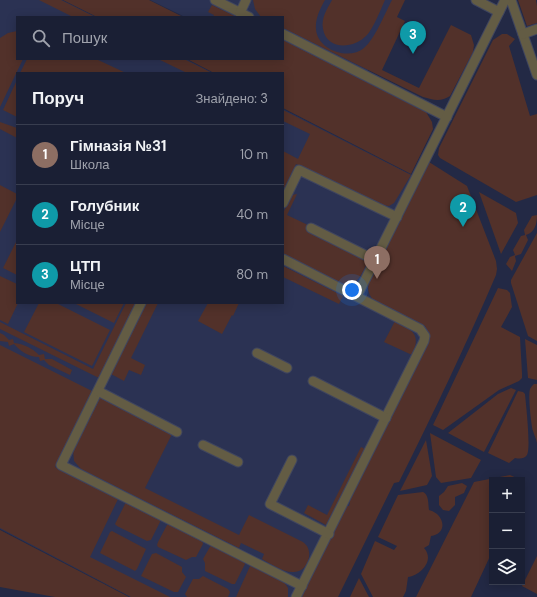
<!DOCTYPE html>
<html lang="uk">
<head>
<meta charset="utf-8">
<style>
  body { margin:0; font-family:"DM Sans",sans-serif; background:#272c40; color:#f1f3f6 }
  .controls { position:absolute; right:12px; bottom:12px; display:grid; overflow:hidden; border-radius:0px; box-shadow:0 2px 10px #0003 }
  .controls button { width:36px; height:36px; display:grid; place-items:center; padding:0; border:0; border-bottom:1px solid #383d4f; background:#1a1f34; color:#f1f3f6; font:20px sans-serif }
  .you { position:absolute; left:352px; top:290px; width:14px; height:14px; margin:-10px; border:3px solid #fff; border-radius:50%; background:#1a73e8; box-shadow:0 0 0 6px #1a73e833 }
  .badge { display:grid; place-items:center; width:26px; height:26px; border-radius:50%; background:#d6b534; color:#fff; font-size:13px; font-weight:700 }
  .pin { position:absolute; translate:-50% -33px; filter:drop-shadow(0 1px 2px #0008) }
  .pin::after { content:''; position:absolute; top:21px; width:14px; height:12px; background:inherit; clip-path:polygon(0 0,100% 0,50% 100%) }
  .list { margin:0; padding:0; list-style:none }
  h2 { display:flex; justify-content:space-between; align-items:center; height:52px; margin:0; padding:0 16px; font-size:17px }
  h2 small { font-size:13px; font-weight:400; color:#9fa2ac }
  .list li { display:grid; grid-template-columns:26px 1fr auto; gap:12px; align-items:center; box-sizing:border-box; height:60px; padding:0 16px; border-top:1px solid #383d4f }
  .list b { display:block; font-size:15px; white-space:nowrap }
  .list p { margin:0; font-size:13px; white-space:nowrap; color:#9fa2ac }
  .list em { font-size:13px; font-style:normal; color:#9fa2ac }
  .icon { flex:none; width:22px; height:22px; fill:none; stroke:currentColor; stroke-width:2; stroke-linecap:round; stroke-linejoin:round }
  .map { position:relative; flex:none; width:537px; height:597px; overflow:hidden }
  .search { position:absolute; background:#1a1f34; box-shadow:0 2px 10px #0003; left:16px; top:16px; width:268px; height:44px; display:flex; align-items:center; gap:10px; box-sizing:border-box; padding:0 14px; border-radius:0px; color:#9fa2ac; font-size:15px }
  .panel { position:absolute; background:#1a1f34; box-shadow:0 2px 10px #0003; left:16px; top:72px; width:268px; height:232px; border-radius:0px }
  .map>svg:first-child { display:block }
  .built { fill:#2b3253 }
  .green { fill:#52312a }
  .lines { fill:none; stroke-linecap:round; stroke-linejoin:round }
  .lane-casing { stroke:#3f455f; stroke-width:11 }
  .lane { stroke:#635c44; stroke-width:9 }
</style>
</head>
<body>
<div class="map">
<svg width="537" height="597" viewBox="0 0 537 597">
  <rect width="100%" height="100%" fill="#232945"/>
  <g class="built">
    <path d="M0 0H62L96 17H17V59H186L213 73H17V303H283V109L455 197 482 256 314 597H130L0 529Z"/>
    <path d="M150 0H401L359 89 283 51V17L213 16 185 17Z"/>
  </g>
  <g class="green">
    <path d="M39 0H61L95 17H73Z"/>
    <path d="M63 0H149L183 17H97Z"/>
    <path d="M253 0H325C320 9 315 19 316 29 317 50 349 61 364 48 375 39 385 13 392 0H405L397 17 405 21 382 70 419 88 451 25 471 35 474 45 473 52 450 96C441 102 433 100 423 97L283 28V17H261L255 9Z"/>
    <path d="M332 0H385C381 9 373 29 367 35 354 49 327 51 323 29 321 18 327 9 332 0Z"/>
    <path d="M518 0H536L537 6V23L527 26Z"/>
    <path d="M212 5 237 17H213L214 15 208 12Z"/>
    <path d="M17 31V59H23L0 107V38L8 33Z"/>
    <path d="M502 34H507L515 39 509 46 530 116 537 114V195L516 202 440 158 438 155 439 148 493 40Z"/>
    <path d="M283 40 426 112 432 122 433 129 411 174 283 108V73H214L187 59H283Z"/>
    <path d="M27 59H96L126 73H20Z"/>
    <path d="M158 59H184L212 73H187Z"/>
    <path d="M17 80V117L3 110Z"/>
    <path d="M283 110 411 175 394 203 389 206 381 205 296 164 283 191V151L298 159 310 134 283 121Z"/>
    <path d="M0 122 17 128V138L0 129Z"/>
    <path d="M429 162 467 186 496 261 497 269 496 275C466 345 433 414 399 482L394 483 338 597H301L347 506H349L350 502H349L428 342 429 334 425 326 374 301C365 291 368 283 373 272L375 273 377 270 375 268Z"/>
    <path d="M0 185 17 194V198L0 232Z"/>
    <path d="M479 192 516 213 518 223 501 254Z"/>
    <path d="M297 194 287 215 310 226 307 231 368 262C362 273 357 288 342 285L283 255V213L292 195Z"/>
    <path d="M537 215C537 224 535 232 526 235L528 240 521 254 515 256 516 261 512 271 506 264 510 257 515 255 513 250 521 236 525 235 524 230 532 216Z"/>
    <path d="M537 233V341L528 336 511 283V280Z"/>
    <path d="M17 240V275L3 268Z"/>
    <path d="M283 266 343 296 339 304 283 277Z"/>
    <path d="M0 276 17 284V303H18L8 324 0 320Z"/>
    <path d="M498 288 507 290 510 293 512 307 501 327 520 337 522 373V378L519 381 499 390 443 430 433 425Z"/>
    <path d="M39 303H56L110 330 92 366 24 332Z"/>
    <path d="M74 303H124L114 323Z"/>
    <path d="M126 303H136L99 378 0 329V322L93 369Z"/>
    <path d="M147 303H158L131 358 145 365 141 375 129 370 124 381 111 374Z"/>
    <path d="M208 303H239L233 316 232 315 222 334 198 321Z"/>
    <path d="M395 321C412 330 422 334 412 355L384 342Z"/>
    <path d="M0 333 4 335 9 340 13 339 14 343C24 344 32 348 39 355L44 354 45 359H52L72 370 70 375 49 365 44 360 40 361 39 357C29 357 20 351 14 344L9 346 8 342 0 341Z"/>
    <path d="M525 339 537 345V380L528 378Z"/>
    <path d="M0 345 92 391 55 467 118 499 90 557 170 597H131L0 528Z"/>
    <path d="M534 384H537V443C536 438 534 435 533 431 531 424 528 395 530 389 531 387 532 386 534 384Z"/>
    <path d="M511 388 516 390 484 452 448 433 498 394Z"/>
    <path d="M518 391 523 392 525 394C526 405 531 448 527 455 524 459 520 459 515 458L509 463 488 453Z"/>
    <path d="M99 397 172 434 145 488 239 535 249 515 297 539C301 541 304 542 307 546 313 556 306 572 294 572 284 573 271 564 262 559L264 554 241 543 239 548 81 469 74 461 73 449Z"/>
    <path d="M430 433 481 460 471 478 441 483 436 477Z"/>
    <path d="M426 440 432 476 427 485 400 491Z"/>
    <path d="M361 447 365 449 326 525 304 513 308 505 327 515Z"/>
    <path d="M510 475 521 480H492V552L471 597H416L474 482Z"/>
    <path d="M462 483 467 486 464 493 455 497V505L449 511 443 510 439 505V496L444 492 448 486Z"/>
    <path d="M423 492C429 495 428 503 429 510 445 514 448 534 431 536L429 545 424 548C435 560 421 575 408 577L406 591 403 597H373L361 574 375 541 394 550 397 546 378 537 398 495Z"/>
    <path d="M126 502 161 520 151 540 147 541 117 526 115 524Z"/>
    <path d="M169 524 202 540 203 544 196 557H192L186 560 158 547 157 545 158 542 167 525Z"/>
    <path d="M0 530 129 597H55L0 587Z"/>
    <path d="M112 531 146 549 137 569 135 571 100 553 110 532Z"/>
    <path d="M211 545 244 561 245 564 235 584H232L205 571V563L203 559Z"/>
    <path d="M156 553 182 567V572L186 577 178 592H174L141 576 152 554Z"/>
    <path d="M537 556V594L522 586Z"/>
    <path d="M251 564 284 582 288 588V597H236Z"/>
    <path d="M203 576 228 589 230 592 228 597H187L185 594 193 579H199Z"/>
    <path d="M359 578 369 597H350Z"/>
  </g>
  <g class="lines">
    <defs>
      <g id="lane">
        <path d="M215 0 249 17"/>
        <path d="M476 0 499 12"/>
        <path d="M511 0 537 75"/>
        <path d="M240 13 246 0"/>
        <path d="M283 34 447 117"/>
        <path d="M523 34 537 29"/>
        <path d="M283 203 299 170 397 217"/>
        <path d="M311 228 375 260"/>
        <path d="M283 259 420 329 425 336 424 341 296 597"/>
        <path d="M357 296 505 0"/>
        <path d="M141 303 61 465 302 586"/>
        <path d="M257 353 287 368"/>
        <path d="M313 381 386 418"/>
        <path d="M98 391 177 432"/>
        <path d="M203 445 238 462"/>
        <path d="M292 460 270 504 329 534"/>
      </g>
    </defs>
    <use href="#lane" class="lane-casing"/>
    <use href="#lane" class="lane"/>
  </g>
</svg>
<div class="controls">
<button>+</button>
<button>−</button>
<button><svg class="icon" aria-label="layers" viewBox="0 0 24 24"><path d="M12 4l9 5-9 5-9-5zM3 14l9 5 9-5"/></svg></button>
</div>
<div class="you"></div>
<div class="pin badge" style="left:377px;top:279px;background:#8d6e63">1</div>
<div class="pin badge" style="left:463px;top:227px;background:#0f9aa8">2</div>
<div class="pin badge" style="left:413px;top:54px;background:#0f9aa8">3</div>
<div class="search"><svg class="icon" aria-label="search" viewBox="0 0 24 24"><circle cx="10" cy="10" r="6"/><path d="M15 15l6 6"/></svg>Пошук</div>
<section class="panel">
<h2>Поруч<small>Знайдено: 3</small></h2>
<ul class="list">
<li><span class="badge" style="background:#8d6e63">1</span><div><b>Гімназія №31</b><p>Школа</p></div><em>10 m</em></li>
<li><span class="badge" style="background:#0f9aa8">2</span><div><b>Голубник</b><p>Місце</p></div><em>40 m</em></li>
<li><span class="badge" style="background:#0f9aa8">3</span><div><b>ЦТП</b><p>Місце</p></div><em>80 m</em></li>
</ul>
</section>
</div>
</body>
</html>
